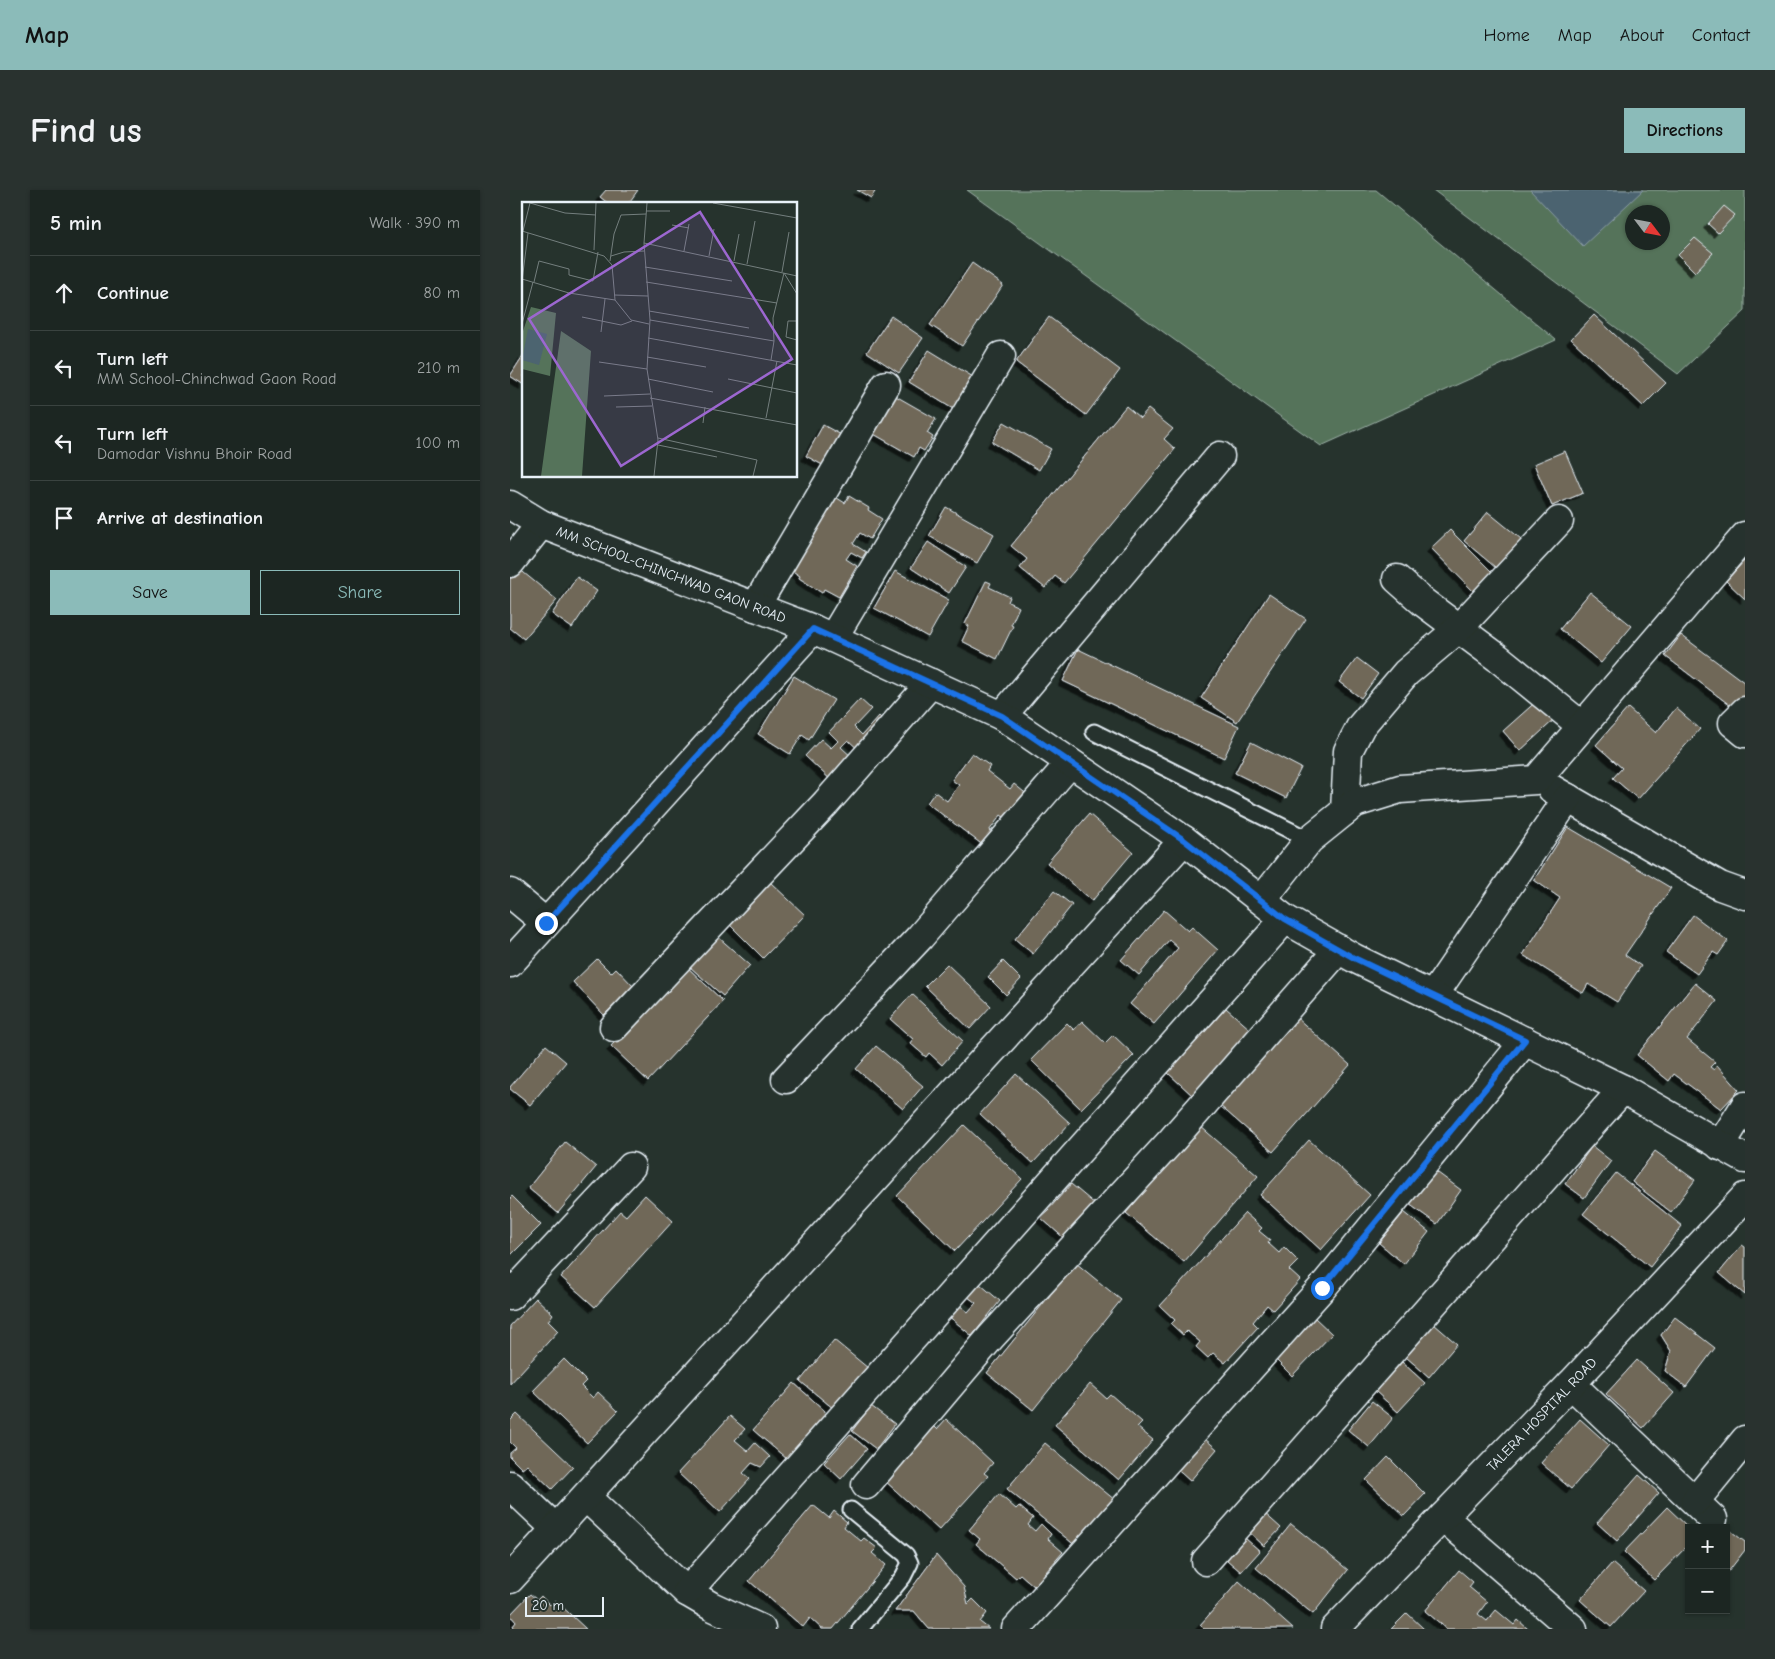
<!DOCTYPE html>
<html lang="en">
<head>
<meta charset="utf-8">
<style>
  body { margin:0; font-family:"Comic Neue",sans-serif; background:#29322f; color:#f1f3f6 }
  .controls { position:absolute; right:15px; bottom:15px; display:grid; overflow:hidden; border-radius:0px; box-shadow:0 1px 4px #0004 }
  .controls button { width:45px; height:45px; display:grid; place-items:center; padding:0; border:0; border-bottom:1px solid #3a4340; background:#1c2622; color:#f1f3f6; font:25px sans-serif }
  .compass { position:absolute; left:1115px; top:15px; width:45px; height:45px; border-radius:50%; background:#1c2622; box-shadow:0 1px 4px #0004; rotate:122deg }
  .scale { position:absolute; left:15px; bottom:12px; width:79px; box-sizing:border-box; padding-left:5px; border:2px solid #e8f1f8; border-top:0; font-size:14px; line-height:18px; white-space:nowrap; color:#e8f1f8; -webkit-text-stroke:4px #26332d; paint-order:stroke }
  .stop { position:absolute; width:15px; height:15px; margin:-11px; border:4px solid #1a73e8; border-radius:50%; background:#fff }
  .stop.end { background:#1a73e8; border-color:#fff; box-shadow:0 1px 5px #0008 }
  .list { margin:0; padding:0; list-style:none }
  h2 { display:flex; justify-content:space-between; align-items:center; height:65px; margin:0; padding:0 20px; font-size:21px }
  h2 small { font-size:16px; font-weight:400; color:#a0a5a5 }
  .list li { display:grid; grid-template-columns:32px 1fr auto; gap:15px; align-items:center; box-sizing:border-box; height:75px; padding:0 20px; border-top:1px solid #3a4340 }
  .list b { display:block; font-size:19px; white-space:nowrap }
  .list p { margin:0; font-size:16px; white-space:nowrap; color:#a0a5a5 }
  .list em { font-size:16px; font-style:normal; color:#a0a5a5 }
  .actions { display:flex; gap:10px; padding:15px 20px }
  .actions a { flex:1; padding:11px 0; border:1px solid #8bbbb9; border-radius:0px; text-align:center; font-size:18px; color:#8bbbb9 }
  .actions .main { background:#8bbbb9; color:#111 }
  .icon { flex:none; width:28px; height:28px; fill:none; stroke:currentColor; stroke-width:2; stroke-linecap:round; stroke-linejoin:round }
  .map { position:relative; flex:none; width:1235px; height:1439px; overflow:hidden; border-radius:0px }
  header { display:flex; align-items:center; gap:30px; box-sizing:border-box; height:70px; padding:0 25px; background:#8bbbb9; color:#111 }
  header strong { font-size:24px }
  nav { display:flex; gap:28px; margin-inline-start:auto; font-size:18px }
  .intro { display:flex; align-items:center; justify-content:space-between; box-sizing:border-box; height:120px; padding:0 30px }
  h1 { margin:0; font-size:35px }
  .button { padding:12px 22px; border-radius:0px; background:#8bbbb9; color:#111; font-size:18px; font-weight:700 }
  main { display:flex; gap:30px; padding:0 30px }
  aside { flex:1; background:#1c2622; border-radius:0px; box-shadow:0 1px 4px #0004 }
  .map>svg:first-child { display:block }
  .green { fill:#55735a; stroke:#9eb2a9; fill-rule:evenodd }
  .water { fill:#4c6470; stroke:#8a9ca6 }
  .building { fill:#706758; stroke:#e8f1f8; filter:url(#shadow) }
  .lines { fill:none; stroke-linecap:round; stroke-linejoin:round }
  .service-casing { stroke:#e8f1f8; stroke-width:19 }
  .minor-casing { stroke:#e8f1f8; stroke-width:31 }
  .secondary-casing { stroke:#e8f1f8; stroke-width:31 }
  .service { stroke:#26332d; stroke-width:15 }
  .minor { stroke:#26332d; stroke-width:28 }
  .secondary { stroke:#26332d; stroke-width:28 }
  .route { stroke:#1a73e8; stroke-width:6 }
  .labels { text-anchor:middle; stroke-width:4; stroke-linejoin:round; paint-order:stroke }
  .street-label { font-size:14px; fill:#e8f1f8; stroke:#26332d }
  .inset-road { fill:none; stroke:#747f7e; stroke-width:1 }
  .view { fill:#9c67d0; fill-opacity:0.15; stroke:#9c67d0; stroke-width:2.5 }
  .inset-edge { fill:none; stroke:#e8f1f8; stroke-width:2.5 }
</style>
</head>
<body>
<header>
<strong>Map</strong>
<nav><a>Home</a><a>Map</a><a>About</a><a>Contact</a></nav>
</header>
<div class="intro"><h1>Find us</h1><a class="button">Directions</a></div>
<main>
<aside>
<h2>5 min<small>Walk · 390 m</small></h2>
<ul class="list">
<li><svg class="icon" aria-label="ahead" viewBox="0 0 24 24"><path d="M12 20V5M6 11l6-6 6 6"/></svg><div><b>Continue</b></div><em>80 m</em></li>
<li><svg class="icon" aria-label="left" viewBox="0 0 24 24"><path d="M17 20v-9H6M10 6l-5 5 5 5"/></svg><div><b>Turn left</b><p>MM School-Chinchwad Gaon Road</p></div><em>210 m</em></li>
<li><svg class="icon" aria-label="left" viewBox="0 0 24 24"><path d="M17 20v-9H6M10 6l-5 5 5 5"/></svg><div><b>Turn left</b><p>Damodar Vishnu Bhoir Road</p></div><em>100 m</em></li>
<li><svg class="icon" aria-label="arrive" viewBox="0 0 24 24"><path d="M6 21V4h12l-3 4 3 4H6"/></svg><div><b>Arrive at destination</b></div></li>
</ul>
<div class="actions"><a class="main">Save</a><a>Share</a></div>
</aside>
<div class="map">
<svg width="1235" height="1439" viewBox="0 0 1235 1439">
  <defs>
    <filter id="shadow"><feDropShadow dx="-4.5" dy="4.5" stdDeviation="0" flood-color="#0009"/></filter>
  </defs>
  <rect width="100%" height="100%" fill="#26332d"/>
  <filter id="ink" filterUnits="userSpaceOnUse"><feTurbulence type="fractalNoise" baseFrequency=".02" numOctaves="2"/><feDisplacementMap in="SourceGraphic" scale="10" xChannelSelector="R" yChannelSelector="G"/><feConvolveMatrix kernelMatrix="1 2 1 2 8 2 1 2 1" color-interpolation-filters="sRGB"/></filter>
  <g filter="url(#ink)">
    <g class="green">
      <path d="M457 0H866L1046 150 811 256Z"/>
      <path d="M923 0H1235V121L1168 184ZM1122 22H1152V52H1122Z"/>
    </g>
    <path class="water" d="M1020 0H1133L1073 56Z"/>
    <g class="building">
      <path d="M96 0H128L118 14H99L90 7Z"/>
      <path d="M347 0H366L361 8Z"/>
      <path d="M1214 16 1225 25 1208 43 1198 34Z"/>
      <path d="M1185 48 1203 63 1185 82 1168 65Z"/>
      <path d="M462 73 493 95 452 156 420 135Z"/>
      <path d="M1084 125 1156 193 1133 216 1061 149Z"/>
      <path d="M381 126 413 148 389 183 357 162Z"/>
      <path d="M539 127 610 180 576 225 506 172Z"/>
      <path d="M419 160 468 190 448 222 399 192Z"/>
      <path d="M14 164V195L0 186Z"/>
      <path d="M384 205 426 229 417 243 423 247 414 261 409 258 404 267 362 243Z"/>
      <path d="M616 216 630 228 638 219 663 239 654 249 665 259 554 393 545 386 535 398 510 378 517 369 501 356Z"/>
      <path d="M494 232 541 259 529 280 482 252Z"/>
      <path d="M313 235 337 248 320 279 296 266Z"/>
      <path d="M1055 261 1073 303 1042 316 1024 274Z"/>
      <path d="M319 303 335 313 339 306 359 318 358 320 372 329 360 349 350 343 343 354 356 362 352 368 341 362 336 369 347 376 329 407 314 399 312 403 289 388 290 386 275 376Z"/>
      <path d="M436 317 484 344 467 373 419 346Z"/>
      <path d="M978 322 1016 353 992 383 954 351Z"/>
      <path d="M940 340 983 383 964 402 921 358Z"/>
      <path d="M418 352 456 377 439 403 401 378Z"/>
      <path d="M1235 370V409L1216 391Z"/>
      <path d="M8 378 47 410 14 449 0 438V387Z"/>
      <path d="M385 381 439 410 418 447 364 418Z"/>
      <path d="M67 387 87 401 62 438 42 424Z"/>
      <path d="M476 391 481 393 479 397 500 407 498 412 509 417 501 435 503 436 487 469 452 451 459 436 455 434Z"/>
      <path d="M1080 402 1122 436 1091 473 1050 439Z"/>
      <path d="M759 404 796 429 727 532 691 508Z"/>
      <path d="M1171 445 1235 493V506L1225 519 1155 466Z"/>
      <path d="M568 459 729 536 714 568 553 491Z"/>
      <path d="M847 468 868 484 851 508 829 492Z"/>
      <path d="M284 486 324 510 299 550 292 545 280 564 248 544Z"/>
      <path d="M350 509 361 519 344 537 352 545 369 526 377 534 351 562 338 550 331 557 344 569 323 592 295 566 311 549 321 558 328 551 319 542Z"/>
      <path d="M1029 509 1046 528 1010 561 993 541Z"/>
      <path d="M1118 518 1146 543 1166 518 1190 539 1128 609 1103 588 1112 578 1086 555Z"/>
      <path d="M741 552 791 578 776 608 725 583Z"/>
      <path d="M462 563 480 576 477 581 500 599 504 594 519 606 499 631 491 625 479 641 487 647 478 659 417 613 425 602 437 611 449 595 442 590Z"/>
      <path d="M579 624 623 662 582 711 537 673Z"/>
      <path d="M1058 637 1161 698 1115 765 1131 776 1107 812 1078 794 1073 803 1013 765 1050 708 1024 690Z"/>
      <path d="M260 692 295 725 253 768 219 734Z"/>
      <path d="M544 701 562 715 523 764 505 749Z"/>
      <path d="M654 720 678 741 682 737 708 760 644 834 620 814 668 758 659 750 629 785 611 770Z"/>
      <path d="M1183 725 1218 751 1208 765 1203 762 1187 784 1156 762Z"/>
      <path d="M207 746 240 775 213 806 180 777Z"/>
      <path d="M87 769 101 783 106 778 124 797 94 825 63 792Z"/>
      <path d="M493 771 511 789 496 805 478 787Z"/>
      <path d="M437 774 481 816 460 839 415 796Z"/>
      <path d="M176 776 213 811 138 891 101 856Z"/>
      <path d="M1185 793 1207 811 1177 849 1205 872 1200 877 1204 880 1207 875 1229 900 1211 919 1164 884 1159 891 1127 865Z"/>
      <path d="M402 804 453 851 432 875 419 863 416 867 400 853 403 849 380 829Z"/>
      <path d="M716 818 741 840 682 905 658 883Z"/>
      <path d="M786 827 840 875 763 962 709 915Z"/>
      <path d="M572 831 595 853 603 845 624 865 571 919 521 870 557 833 564 840Z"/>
      <path d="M36 855 56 872 20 915 0 899V897Z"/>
      <path d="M366 856 413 896 393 919 346 879Z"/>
      <path d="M506 884 560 933 523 973 470 924Z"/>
      <path d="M454 935 512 989 445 1061 387 1006Z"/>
      <path d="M690 936 748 986 674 1072 616 1023Z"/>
      <path d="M799 950 860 1005 811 1060 750 1005Z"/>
      <path d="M55 952 86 977 48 1023 18 998Z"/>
      <path d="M1082 956 1101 971 1074 1008 1055 994Z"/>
      <path d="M1145 961 1185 990 1161 1022 1122 992Z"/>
      <path d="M924 980 951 1000 927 1034 899 1014Z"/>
      <path d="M1106 983 1172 1036 1140 1077 1073 1024Z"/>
      <path d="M561 994 586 1015 556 1050 531 1028Z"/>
      <path d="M135 1005 163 1031 85 1117 51 1087 110 1021 116 1026Z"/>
      <path d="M2 1006 31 1035 0 1066V1008Z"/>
      <path d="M894 1022 919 1042 894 1074 869 1053Z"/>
      <path d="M735 1023 752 1038 749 1041 760 1050 758 1053 769 1063 774 1057 788 1071 779 1080 790 1090 763 1120 757 1115 743 1132 748 1137 715 1173 703 1163 698 1168 686 1157 690 1152 677 1141 673 1145 661 1134 665 1130 650 1116Z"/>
      <path d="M1232 1055 1235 1057V1105L1209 1083Z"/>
      <path d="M566 1073 611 1110 523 1220 477 1183Z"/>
      <path d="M464 1089 490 1111 462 1146 436 1124 445 1112 458 1122 466 1113 453 1103Z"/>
      <path d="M26 1108 43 1124 38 1131 48 1141 0 1194V1136Z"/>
      <path d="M804 1127 822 1144 782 1186 764 1168Z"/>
      <path d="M1165 1127 1205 1158 1176 1197 1155 1181 1161 1161 1151 1145Z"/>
      <path d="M924 1134 947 1154 919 1187 896 1167Z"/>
      <path d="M324 1150 364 1183 330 1224 290 1191Z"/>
      <path d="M54 1169 76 1191 71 1196 83 1208 88 1202 108 1221 77 1253 23 1201Z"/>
      <path d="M1127 1170 1164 1203 1133 1238 1096 1204Z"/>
      <path d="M892 1172 915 1193 888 1222 865 1201Z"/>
      <path d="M284 1193 315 1221 313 1228 320 1233 277 1269 243 1240Z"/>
      <path d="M580 1194 596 1208 600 1204 632 1232 627 1237 643 1250 609 1290 545 1235Z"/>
      <path d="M862 1211 883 1228 859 1257 838 1240Z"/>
      <path d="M361 1216 385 1234 366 1259 342 1241Z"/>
      <path d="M7 1224 63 1277 42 1299 17 1275 12 1279 0 1267V1263L6 1258 0 1252V1231Z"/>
      <path d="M220 1226 235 1239 225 1250 238 1261 245 1253 260 1267 251 1277 242 1273 233 1283 240 1289 210 1322 168 1283Z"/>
      <path d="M436 1229 483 1273 474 1283 478 1286 429 1340 374 1290 424 1236 427 1239Z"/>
      <path d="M1070 1229 1099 1255 1061 1299 1031 1273Z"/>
      <path d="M340 1244 357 1259 331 1289 314 1273Z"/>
      <path d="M689 1244 707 1259 680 1291 662 1275Z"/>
      <path d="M535 1253 605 1310 567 1357 497 1299Z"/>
      <path d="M878 1267 915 1304 894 1326 856 1290Z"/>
      <path d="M1129 1285 1149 1303 1107 1351 1087 1333Z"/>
      <path d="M489 1304 506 1319 509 1316 523 1328 518 1335 525 1341 531 1334 541 1344 538 1349 553 1362 524 1396 510 1384 506 1388 466 1354 470 1349 459 1340Z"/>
      <path d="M303 1315 319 1328 324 1321 337 1332 334 1337 351 1351 354 1348 367 1358 362 1363 376 1375 323 1439H312L300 1428 293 1437 239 1391Z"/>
      <path d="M1157 1317 1179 1338V1354L1144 1390 1114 1362Z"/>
      <path d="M752 1321 771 1338 754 1356 736 1339Z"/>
      <path d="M1208 1331 1235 1352V1360L1218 1382 1216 1380V1338H1202Z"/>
      <path d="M781 1334 838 1380 803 1424 746 1378Z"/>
      <path d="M729 1343 750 1361 731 1382 710 1364Z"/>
      <path d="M426 1365 454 1397 458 1414 463 1409 477 1423 470 1432 479 1439H419L404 1421H385Z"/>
      <path d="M1102 1373 1134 1401 1101 1437 1070 1410Z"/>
      <path d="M949 1380 963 1392 959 1397 977 1412 968 1424 977 1431 986 1420 1004 1435 1008 1430 1018 1439H937L915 1421Z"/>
      <path d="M729 1391 783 1439H694L690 1435Z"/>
      <path d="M20 1404 27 1410 31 1406 40 1415 45 1410 76 1439H6L3 1436 6 1432 0 1425Z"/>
      <path d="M897 1423 914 1439H881Z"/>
    </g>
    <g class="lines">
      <defs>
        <g id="service">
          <path d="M584 542 799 650"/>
          <path d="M341 1320 396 1365 400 1373 393 1387 350 1439"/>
        </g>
        <g id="minor">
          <path d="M0 373 31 334"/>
          <path d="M887 389 913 412 988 468 1072 536"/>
          <path d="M245 417 376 195"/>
          <path d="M323 448 491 166"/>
          <path d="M1235 521 1223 533 1235 543"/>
          <path d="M492 526 710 266"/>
          <path d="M1042 599 1210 696 1235 705"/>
          <path d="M835 621 838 561 851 536 896 483 948 439 1049 331"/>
          <path d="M0 703 36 733"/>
          <path d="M752 710 799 650 845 613 890 599 1026 590 1235 346"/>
          <path d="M0 773 303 439"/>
          <path d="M923 806 1058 608"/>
          <path d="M104 837 316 613 421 493"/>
          <path d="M276 889 410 747 560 573"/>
          <path d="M1210 956 1235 916"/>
          <path d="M0 1106 121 977"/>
          <path d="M1061 1194 1203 1329"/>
          <path d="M0 1295 46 1339"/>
          <path d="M356 1295 481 1147 662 950 829 759"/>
          <path d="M76 1307 177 1402 201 1416 251 1439"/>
          <path d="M1185 1311 1235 1250"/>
          <path d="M933 1327 1063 1439"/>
          <path d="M696 1371 1113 899"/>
          <path d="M0 1389 674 650"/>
          <path d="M177 1402 775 729"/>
          <path d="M506 1439 812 1098 1015 851"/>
          <path id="s1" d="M825 1439 1061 1194 1235 1007"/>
        </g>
        <g id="secondary">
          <path id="s2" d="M0 315 31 334 303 439 492 526 674 650 775 729 844 768 1113 899 1235 969"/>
        </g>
      </defs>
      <use href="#service" class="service-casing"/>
      <use href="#minor" class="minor-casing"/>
      <use href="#secondary" class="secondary-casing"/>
      <use href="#service" class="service"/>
      <use href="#minor" class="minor"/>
      <use href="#secondary" class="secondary"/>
    </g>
  </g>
  <g class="lines" filter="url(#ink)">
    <path class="route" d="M36 733 303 439 492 526 674 650 775 729 844 768 1015 850 812 1098"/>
  </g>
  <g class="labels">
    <g class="street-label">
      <text dy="5" stroke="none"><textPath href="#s2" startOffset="176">MM SCHOOL-CHINCHWAD GAON ROAD</textPath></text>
      <text dy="5" stroke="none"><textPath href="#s1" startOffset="298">TALERA HOSPITAL ROAD</textPath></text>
    </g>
  </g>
  <g transform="translate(12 12)">
    <rect width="275" height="275" fill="#26332d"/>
    <path d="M9 105 34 111 28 174 0 167V132ZM39 129 69 149 60 274H19Z" fill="#55735a"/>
    <path d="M6 127 25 132 17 163 0 158Z" fill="#4c6470"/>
    <path class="inset-road" d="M8 1 43 11 74 13M125 1 122 41 128 118 125 167 136 238 132 274M191 1 275 16M124 9H148M150 23 167 26M0 29 82 54 90 63 93 98M1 29 8 1M122 41 275 74M72 48 74 1M162 49 167 22M89 54 102 50 122 49M187 54 192 27M88 59 92 32 99 13 124 12M212 59 217 32M225 62 233 19M123 65 210 79M260 70 267 30M262 71 275 92M0 77 47 91 93 98 109 118 127 122M0 79 6 31M12 80 17 59 47 67V73L71 79 76 50M124 80 255 101M92 93 126 94M127 109 227 126M60 115 99 123 110 119M128 118 252 139M275 119H266L264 135 275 138M0 122 11 80M79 130 83 97M126 136 275 163M125 155 184 165M249 158 252 139 251 116 262 71M77 160 125 167M126 177 191 190M206 177 275 191M82 194 128 192M128 196 275 223M94 205 130 204M244 216 255 159M181 221 183 205M136 236 235 258 231 274M136 243 195 255"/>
    <path class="view" d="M178 10 270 157 99 264 7 117Z"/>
    <rect width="275" height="275" class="inset-edge"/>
  </g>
</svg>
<div class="controls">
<button>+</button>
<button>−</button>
</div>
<svg class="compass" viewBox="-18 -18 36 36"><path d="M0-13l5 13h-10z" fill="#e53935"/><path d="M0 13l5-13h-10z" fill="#a0a5a5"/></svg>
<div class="scale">20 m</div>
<div class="stop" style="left:812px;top:1098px"></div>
<div class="stop end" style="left:36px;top:733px"></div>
</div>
</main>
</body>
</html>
